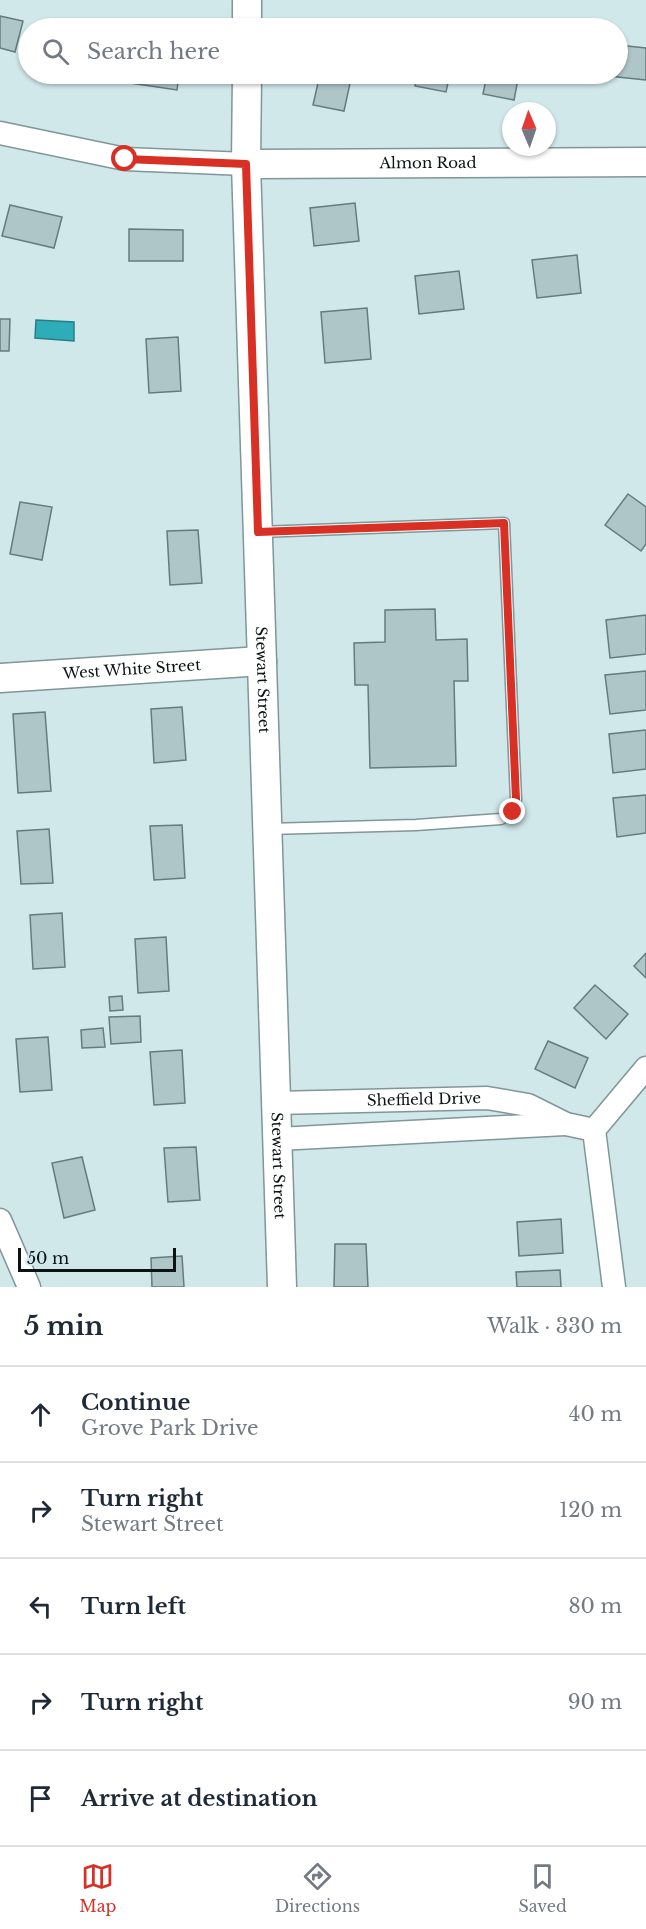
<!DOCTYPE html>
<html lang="en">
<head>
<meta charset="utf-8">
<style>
  body { margin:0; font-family:"Libre Baskerville",serif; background:#f6f6f7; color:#1f2937 }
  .compass { position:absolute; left:502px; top:102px; width:54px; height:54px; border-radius:50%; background:#fff; box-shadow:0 2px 4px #0004; rotate:358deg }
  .scale { position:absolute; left:18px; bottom:15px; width:158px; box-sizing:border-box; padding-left:6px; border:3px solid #0b1314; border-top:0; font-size:16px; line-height:21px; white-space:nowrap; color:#0b1314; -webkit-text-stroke:4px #d0e8ea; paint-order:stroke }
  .stop { position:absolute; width:18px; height:18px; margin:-14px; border:4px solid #d93025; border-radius:50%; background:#fff }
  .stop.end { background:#d93025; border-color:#fff; box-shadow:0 2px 6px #0008 }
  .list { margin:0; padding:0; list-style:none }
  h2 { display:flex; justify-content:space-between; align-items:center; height:78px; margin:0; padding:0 24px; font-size:26px }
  h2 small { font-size:20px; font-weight:400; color:#747a83 }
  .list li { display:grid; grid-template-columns:39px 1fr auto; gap:18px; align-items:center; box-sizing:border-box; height:96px; padding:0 24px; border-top:2px solid #e0e1e3 }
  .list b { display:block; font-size:22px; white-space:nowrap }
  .list p { margin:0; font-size:20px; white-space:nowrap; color:#747a83 }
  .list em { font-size:20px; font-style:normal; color:#747a83 }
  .icon { flex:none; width:33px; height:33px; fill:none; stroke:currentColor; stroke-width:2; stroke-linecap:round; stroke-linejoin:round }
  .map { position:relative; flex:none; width:646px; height:1287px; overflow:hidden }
  .search { position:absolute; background:#fff; box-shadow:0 2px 4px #0004; left:18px; right:18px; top:18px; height:66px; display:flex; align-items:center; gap:15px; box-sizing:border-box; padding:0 21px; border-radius:33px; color:#747a83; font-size:22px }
  .sheet { height:558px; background:#fff }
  nav { display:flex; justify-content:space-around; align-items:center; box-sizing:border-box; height:84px; border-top:2px solid #e0e1e3; background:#fff; font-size:16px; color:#747a83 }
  nav a { display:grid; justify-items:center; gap:3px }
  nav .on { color:#d93025 }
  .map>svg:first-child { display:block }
  .water { fill:#2eadb9; stroke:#247f88; stroke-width:1.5 }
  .building { fill:#afc6c9; stroke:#667b7e; stroke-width:1.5 }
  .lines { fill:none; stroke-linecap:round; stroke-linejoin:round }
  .service-casing { stroke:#809699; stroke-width:13 }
  .minor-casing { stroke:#809699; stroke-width:25 }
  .tertiary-casing { stroke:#809699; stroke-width:31 }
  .service { stroke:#fff; stroke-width:10 }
  .minor { stroke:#fff; stroke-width:22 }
  .tertiary { stroke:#fff; stroke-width:28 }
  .route { stroke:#d93025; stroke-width:8 }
  .labels { text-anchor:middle; stroke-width:4.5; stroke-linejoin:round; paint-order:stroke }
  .street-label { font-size:15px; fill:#0b1314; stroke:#d0e8ea }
</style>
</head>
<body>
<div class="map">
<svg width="646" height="1287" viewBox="0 0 646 1287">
  <rect width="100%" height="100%" fill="#d0e8ea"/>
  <path class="water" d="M36 320 74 322V341L35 338Z"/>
  <g class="building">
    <path d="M0 16 23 21 15 52 0 48Z"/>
    <path d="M618 45 646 48V80L598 75 618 74Z"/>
    <path d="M125 74H179L177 90 124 82Z"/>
    <path d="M320 74H352L344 111 313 105Z"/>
    <path d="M417 74H450L446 92 415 86Z"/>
    <path d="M487 74H519L514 100 483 94Z"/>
    <path d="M355 203 359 241 314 246 310 208Z"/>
    <path d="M10 205 62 217 54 248 2 236Z"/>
    <path d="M129 229 183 230V261H129Z"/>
    <path d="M577 255 581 293 537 298 532 260Z"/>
    <path d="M459 271 464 309 419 314 415 276Z"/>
    <path d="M367 308 371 359 325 363 321 312Z"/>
    <path d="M0 319H10L9 351H0Z"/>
    <path d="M178 337 181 391 149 393 146 339Z"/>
    <path d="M628 494 646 507V544L641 551 605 525Z"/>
    <path d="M20 502 52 507 42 560 10 554Z"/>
    <path d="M198 530 202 583 170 585 167 531Z"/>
    <path d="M435 609 436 640 467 639 468 681H454L456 766 370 768 368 685H355L354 643 385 642V610Z"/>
    <path d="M646 615V654L610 658 606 620Z"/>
    <path d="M646 671V710L610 714 605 675Z"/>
    <path d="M182 707 186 760 154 763 151 709Z"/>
    <path d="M45 712 51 791 18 793 13 714Z"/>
    <path d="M646 730V769L613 773 609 734Z"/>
    <path d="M646 795V833L617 837 613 798Z"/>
    <path d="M182 825 185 878 154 880 150 826Z"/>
    <path d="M49 829 53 883 21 884 17 831Z"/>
    <path d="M62 913 65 967 33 969 30 915Z"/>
    <path d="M166 937 169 991 138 993 135 939Z"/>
    <path d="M646 953V978L634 966Z"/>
    <path d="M595 985 628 1014 606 1039 574 1008Z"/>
    <path d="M122 996 123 1010 110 1011 109 997Z"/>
    <path d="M140 1016 141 1042 111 1044 109 1017Z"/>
    <path d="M103 1028 105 1047 82 1048 81 1030Z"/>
    <path d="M48 1037 52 1090 20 1092 16 1039Z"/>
    <path d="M548 1041 588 1058 575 1088 535 1069Z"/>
    <path d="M182 1050 185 1103 154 1105 150 1052Z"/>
    <path d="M196 1147 200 1200 168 1202 164 1148Z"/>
    <path d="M82 1157 95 1210 64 1218 52 1163Z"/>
    <path d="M561 1219 563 1253 519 1256 517 1222Z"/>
    <path d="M335 1244H366L368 1287H334Z"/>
    <path d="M182 1256 184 1287H152L151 1258Z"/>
    <path d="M560 1270 561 1287H517L516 1272Z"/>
  </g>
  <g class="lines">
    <defs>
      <path id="service" d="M259 532 504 523 516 799 513 812 501 819 416 825 268 829"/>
      <g id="minor">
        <path d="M0 133 125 159 246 164"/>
        <path id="s1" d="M276 1103 487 1098 528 1105 566 1124 594 1130 614 1287"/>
        <path d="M594 1130 646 1068"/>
        <path d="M278 1139 565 1124"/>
        <path d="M0 1220 29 1287"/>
      </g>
      <g id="tertiary">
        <path d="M247 28V0"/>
        <path id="s2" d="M247 74 246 164 282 1287"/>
        <path id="s3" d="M246 164 646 162"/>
        <path id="s4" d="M0 678 262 661"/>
      </g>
    </defs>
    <use href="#service" class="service-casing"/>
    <use href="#minor" class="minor-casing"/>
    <use href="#tertiary" class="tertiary-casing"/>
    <use href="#service" class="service"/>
    <use href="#minor" class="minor"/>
    <use href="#tertiary" class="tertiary"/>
  </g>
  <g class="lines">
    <path class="route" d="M125 159 246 164 258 532 504 523 516 799 513 812"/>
  </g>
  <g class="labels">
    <g class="street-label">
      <text dy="5" stroke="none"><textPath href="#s3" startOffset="182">Almon Road</textPath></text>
      <text dy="5" stroke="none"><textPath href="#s4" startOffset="132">West White Street</textPath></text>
      <text dy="5" stroke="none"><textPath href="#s2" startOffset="606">Stewart Street</textPath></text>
      <text dy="5" stroke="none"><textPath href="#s1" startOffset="148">Sheffield Drive</textPath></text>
      <text dy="5" stroke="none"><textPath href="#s2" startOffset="1092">Stewart Street</textPath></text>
    </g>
  </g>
</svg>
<svg class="compass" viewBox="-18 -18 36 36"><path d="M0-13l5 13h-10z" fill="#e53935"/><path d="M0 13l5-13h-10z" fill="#747a83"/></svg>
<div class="scale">50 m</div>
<div class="stop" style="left:125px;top:159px"></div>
<div class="stop end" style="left:513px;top:812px"></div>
<div class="search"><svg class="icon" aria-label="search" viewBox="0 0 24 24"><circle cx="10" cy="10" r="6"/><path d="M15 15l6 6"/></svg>Search here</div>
</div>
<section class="sheet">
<h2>5 min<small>Walk · 330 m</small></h2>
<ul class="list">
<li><svg class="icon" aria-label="ahead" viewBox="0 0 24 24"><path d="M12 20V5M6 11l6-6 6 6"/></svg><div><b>Continue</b><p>Grove Park Drive</p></div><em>40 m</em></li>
<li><svg class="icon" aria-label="right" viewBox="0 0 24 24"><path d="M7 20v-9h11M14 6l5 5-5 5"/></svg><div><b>Turn right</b><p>Stewart Street</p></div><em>120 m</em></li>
<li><svg class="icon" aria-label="left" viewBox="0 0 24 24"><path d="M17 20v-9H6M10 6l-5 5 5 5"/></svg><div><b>Turn left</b></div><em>80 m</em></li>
<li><svg class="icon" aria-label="right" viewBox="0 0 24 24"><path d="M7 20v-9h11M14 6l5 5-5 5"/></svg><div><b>Turn right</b></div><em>90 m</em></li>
<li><svg class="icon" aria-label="arrive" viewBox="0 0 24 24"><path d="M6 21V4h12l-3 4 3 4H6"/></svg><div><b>Arrive at destination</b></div></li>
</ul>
</section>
<nav>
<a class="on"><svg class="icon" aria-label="map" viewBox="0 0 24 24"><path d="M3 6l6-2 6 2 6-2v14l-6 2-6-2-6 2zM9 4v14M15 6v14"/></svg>Map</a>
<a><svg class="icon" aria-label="directions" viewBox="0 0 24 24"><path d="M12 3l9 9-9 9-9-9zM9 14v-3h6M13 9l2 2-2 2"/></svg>Directions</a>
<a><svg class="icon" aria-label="saved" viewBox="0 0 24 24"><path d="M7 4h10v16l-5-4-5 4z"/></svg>Saved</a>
</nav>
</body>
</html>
